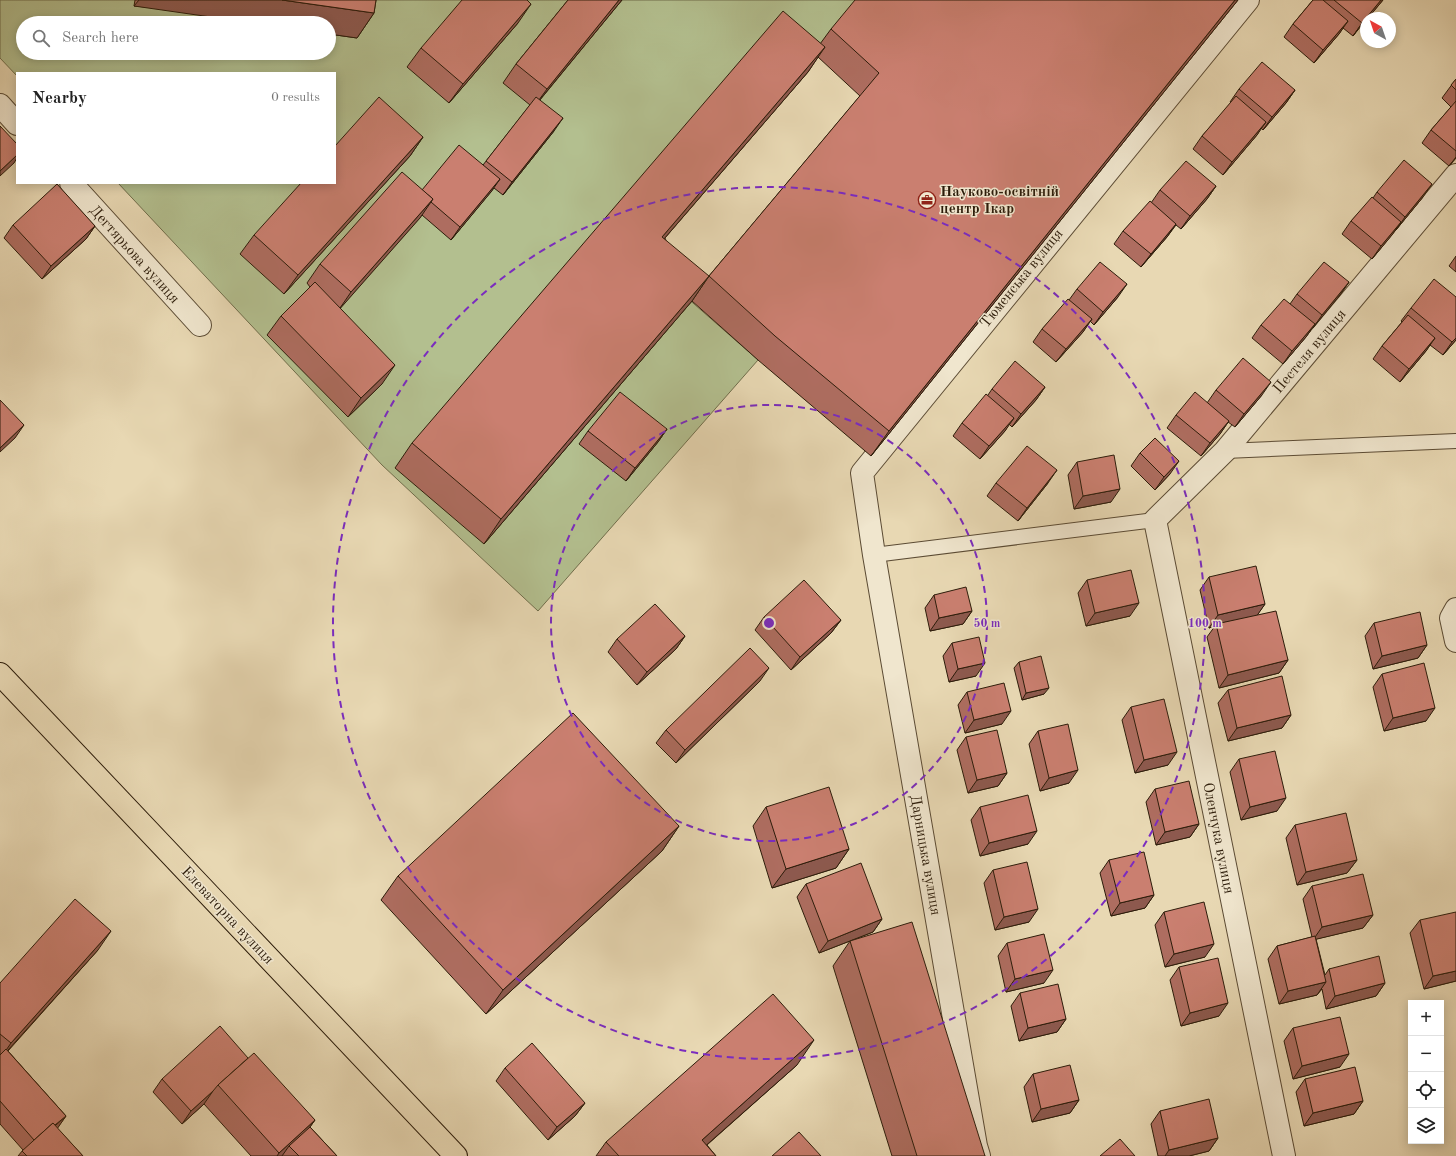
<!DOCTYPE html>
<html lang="en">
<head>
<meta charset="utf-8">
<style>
  body { margin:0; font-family:"Old Standard TT",serif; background:#f2f2f2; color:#222 }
  .controls { position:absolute; right:12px; bottom:12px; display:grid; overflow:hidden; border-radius:0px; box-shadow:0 2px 10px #0003 }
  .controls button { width:36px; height:36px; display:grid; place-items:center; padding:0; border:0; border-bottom:1px solid #e0e0e0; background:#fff; color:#222; font:20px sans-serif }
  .compass { position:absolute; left:1360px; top:12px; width:36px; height:36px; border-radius:50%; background:#fff; box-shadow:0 2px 10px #0003; rotate:320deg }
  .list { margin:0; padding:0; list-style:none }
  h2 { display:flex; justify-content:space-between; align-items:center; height:52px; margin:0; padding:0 16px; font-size:17px }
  h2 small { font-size:13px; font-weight:400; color:#767676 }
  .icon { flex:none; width:22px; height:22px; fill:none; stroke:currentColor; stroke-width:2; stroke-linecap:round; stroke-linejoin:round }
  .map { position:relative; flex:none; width:1456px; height:1156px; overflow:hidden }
  .search { position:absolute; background:#fff; box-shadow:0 2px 10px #0003; left:16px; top:16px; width:320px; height:44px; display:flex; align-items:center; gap:10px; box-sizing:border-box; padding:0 14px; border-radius:22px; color:#767676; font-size:15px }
  .panel { position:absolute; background:#fff; box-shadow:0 2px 10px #0003; left:16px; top:72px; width:320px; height:112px; border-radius:0px }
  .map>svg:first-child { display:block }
  .green { fill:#b3bf8f; stroke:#706e4c; fill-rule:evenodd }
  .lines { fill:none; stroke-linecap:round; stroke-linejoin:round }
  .lane-casing { stroke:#5b4b34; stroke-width:16 }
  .street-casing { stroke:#5b4b34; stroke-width:24 }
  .primary-casing { stroke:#2c1c0a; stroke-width:24 }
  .lane { stroke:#f0e6ce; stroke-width:14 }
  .street { stroke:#f0e6ce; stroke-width:22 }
  .primary { stroke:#e8d8b3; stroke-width:22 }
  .wall { fill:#ae6d60; stroke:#2c1c0a }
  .shaded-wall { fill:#8d594e; stroke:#2c1c0a }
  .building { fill:#ca7f70; stroke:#2c1c0a }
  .ring { fill:none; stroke:#7b2cbf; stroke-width:2; stroke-dasharray:7 5 }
  .labels { text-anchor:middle; stroke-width:3; stroke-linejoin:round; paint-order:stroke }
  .poi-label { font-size:15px; font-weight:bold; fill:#2c1c0a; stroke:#f0e6ce; text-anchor:start }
  .street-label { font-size:15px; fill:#2c1c0a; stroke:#f0e6ce }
  .centre { fill:#7b2cbf; stroke:#f0e6ce; stroke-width:2 }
  .ring-label { font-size:12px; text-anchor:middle; font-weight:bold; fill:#7b2cbf; stroke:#f0e6ce; stroke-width:3; stroke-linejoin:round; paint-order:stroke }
</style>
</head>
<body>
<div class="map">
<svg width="1456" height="1156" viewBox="0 0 1456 1156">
  <rect width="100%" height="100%" fill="#e8d8b3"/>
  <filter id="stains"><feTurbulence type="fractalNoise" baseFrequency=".005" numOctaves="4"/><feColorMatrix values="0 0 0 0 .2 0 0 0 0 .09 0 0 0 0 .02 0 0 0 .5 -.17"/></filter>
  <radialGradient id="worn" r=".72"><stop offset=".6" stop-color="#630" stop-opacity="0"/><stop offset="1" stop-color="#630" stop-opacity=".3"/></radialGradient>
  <path class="green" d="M0 0H861L645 261 758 360 538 611 382 465 118 183H335V73H17V76L0 58ZM23 23H329V53H23Z"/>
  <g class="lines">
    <defs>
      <g id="lane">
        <path d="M1225 451 1456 441"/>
        <path d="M874 555 1155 520"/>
      </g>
      <g id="street">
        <path d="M0 105 17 124"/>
        <path d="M71 183 200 325"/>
        <path d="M1456 609 1451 618 1456 641"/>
        <path d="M979 1156 976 1146 874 555 862 473 1248 0"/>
        <path d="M1284 1156 1155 520 1225 451 1456 175"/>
      </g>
      <path id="primary" d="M0 674 456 1156"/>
    </defs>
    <use href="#lane" class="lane-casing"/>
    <use href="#street" class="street-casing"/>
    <use href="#primary" class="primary-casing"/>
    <use href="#lane" class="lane"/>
    <use href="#street" class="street"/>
    <use href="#primary" class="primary"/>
  </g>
  <g class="wall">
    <path d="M135 0H376L374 13 357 38 329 34V23L134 6Z"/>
    <path d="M568 0H622L540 100 554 131 503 195 494 188 451 240 422 215 340 308 382 384 348 417 267 335 281 316 310 287 307 283 320 264 422 190 483 165 530 105 503 83 516 64Z"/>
    <path d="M1238 0 871 456 758 360 692 301 709 276 860 96 818 57 808 72 665 238 692 301 484 544 395 468 412 443 820 44 831 29Z"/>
    <path d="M1313 0H1383L1368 18H1366L1353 36 1343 28 1339 34 1314 63 1284 37 1293 24Z"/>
    <path d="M518 23 449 103 407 67 421 48Z"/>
    <path d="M1456 79V158L1449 166 1422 143 1431 130 1451 107 1442 98Z"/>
    <path d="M1239 89 1295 90 1286 103 1263 130 1261 128 1257 135 1223 175 1193 149 1202 136 1231 103 1230 102Z"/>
    <path d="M423 137 410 156 284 294 240 254 254 235Z"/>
    <path d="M1216 186 1207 199 1181 229 1176 225 1167 237 1141 267 1114 244 1123 231 1151 203 1160 190Z"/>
    <path d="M1377 192 1423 197 1372 259 1342 234 1351 221 1373 198Z"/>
    <path d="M13 225 95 226 86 239 42 279 4 238Z"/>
    <path d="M1456 256V272L1449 266Z"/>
    <path d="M1349 282 1340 295 1313 327 1306 337 1283 364 1252 338 1261 325 1290 304 1297 294Z"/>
    <path d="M1077 289 1118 297 1094 325 1090 321 1083 332 1056 362 1033 342 1042 329 1069 300Z"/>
    <path d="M1456 297V340L1443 355 1430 345 1426 351 1400 382 1373 359 1382 346 1402 322 1401 321 1411 308Z"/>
    <path d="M1045 387 1036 400 1012 427 1009 424 1005 431 980 459 953 436 962 423 988 395 992 389Z"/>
    <path d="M1216 390 1262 395 1235 427 1228 422 1220 434 1201 456 1167 428 1176 415 1207 403Z"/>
    <path d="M667 429 658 442 626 481 579 444 588 431Z"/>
    <path d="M1140 453 1170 474 1155 490 1131 466Z"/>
    <path d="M1077 462 1111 502 1074 509 1068 475Z"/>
    <path d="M996 483H1048L1018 521 987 496Z"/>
    <path d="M1209 577 1265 604 1257 615 1288 660 1279 673 1219 688 1207 637 1215 626 1209 628 1200 590Z"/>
    <path d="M1087 580 1130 616 1086 626 1078 593Z"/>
    <path d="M934 595 972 611 963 624 930 631 925 608Z"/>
    <path d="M764 617 841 620 831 633 791 670 755 630Z"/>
    <path d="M1374 623 1427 645 1418 658 1373 669 1365 636Z"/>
    <path d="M685 636 676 649 637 685 608 652 617 639Z"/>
    <path d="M952 643 976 676 949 682 943 656Z"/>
    <path d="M1019 662 1044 694 1022 700 1014 668Z"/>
    <path d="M1382 674 1426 721 1384 731 1373 687Z"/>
    <path d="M760 681 676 763 656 743 666 730Z"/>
    <path d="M1228 690 1291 715 1282 728 1228 741 1218 703Z"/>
    <path d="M967 692 1002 724 965 733 958 705Z"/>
    <path d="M1131 707 1168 765 1135 773 1122 720Z"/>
    <path d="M1038 731 1069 783 1040 791 1029 744Z"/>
    <path d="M966 737 1007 773 998 786 968 793 957 750Z"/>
    <path d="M1239 759 1277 811 1241 820 1230 772Z"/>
    <path d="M1155 789 1199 824 1190 837 1156 845 1146 802Z"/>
    <path d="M766 807 849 849 836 868 772 888 753 826Z"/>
    <path d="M980 807 1028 844 980 856 971 820Z"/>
    <path d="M1295 825 1357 860 1347 873 1297 885 1286 838Z"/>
    <path d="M679 826 662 851 486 1014 381 900 398 876Z"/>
    <path d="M1109 860 1154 895 1145 908 1111 916 1100 873Z"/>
    <path d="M993 870 1029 922 995 930 984 883Z"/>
    <path d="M806 884 882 919 873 932 819 953 797 897Z"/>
    <path d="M1312 886 1373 915 1363 928 1316 939 1325 975 1329 969 1385 983 1376 996 1326 1009 1322 989 1317 995 1279 1004 1268 959 1277 946 1312 937 1303 899Z"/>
    <path d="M1164 912 1205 957 1165 967 1155 925Z"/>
    <path d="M1420 920 1456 981 1424 989 1410 933Z"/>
    <path d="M850 941 985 1156H892L833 966Z"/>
    <path d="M1007 943 1044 983 1006 992 998 956Z"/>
    <path d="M98 950 8 1051 66 1116 57 1128 83 1156H18L23 1150 0 1124V983Z"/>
    <path d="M1179 967 1219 1016 1181 1026 1170 980Z"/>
    <path d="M1020 993 1066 1019 1057 1032 1019 1041 1011 1006Z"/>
    <path d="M1293 1028 1340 1067 1293 1079 1284 1041Z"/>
    <path d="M248 1058 315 1120 310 1127 337 1156H251L204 1104 182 1124 153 1092 162 1079Z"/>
    <path d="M797 1065 707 1145 716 1156H596L606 1142Z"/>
    <path d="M505 1068 585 1103 575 1116 548 1140 496 1081Z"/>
    <path d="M1033 1074 1079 1100 1070 1113 1032 1122 1024 1087Z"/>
    <path d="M1305 1079 1363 1101 1354 1114 1304 1126 1296 1092Z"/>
    <path d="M1160 1111 1218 1138 1209 1151 1189 1156H1158L1151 1124Z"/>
  </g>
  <g class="shaded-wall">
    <path d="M139 0H282L374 13 357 38 329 34V23H253L134 6Z"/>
    <path d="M619 0H622L533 108 547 89Z"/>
    <path d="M1235 0H1238L871 456 889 431Z"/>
    <path d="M1381 0H1383L1368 18H1366Z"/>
    <path d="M531 4 518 23 449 103 463 84Z"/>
    <path d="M1366 18V20L1353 36 1362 23Z"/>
    <path d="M1348 21 1339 34 1314 63 1323 50Z"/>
    <path d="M825 47 808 72 645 261 662 237Z"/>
    <path d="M1295 90 1286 103 1263 130 1272 117Z"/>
    <path d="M563 118 554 131 503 195 512 182Z"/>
    <path d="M1266 122 1257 135 1223 175 1232 162Z"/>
    <path d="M423 137 410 156 284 294 298 275Z"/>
    <path d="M17 155V158L14 163 0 176V171Z"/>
    <path d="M1456 157V158L1449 166Z"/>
    <path d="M500 179 491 192 451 240 460 227Z"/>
    <path d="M1432 184 1423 197 1396 230 1405 217Z"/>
    <path d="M1216 186 1207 199 1181 229 1190 216Z"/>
    <path d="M433 199 420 218 338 311 351 292Z"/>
    <path d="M1401 222 1392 235 1372 259 1381 246Z"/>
    <path d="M1176 224 1167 237 1141 267 1151 254Z"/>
    <path d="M95 226 86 239 42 279 51 266Z"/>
    <path d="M709 276 692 301 484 544 501 519Z"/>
    <path d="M1349 282 1340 295 1313 328 1322 315Z"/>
    <path d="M1127 284 1118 297 1094 325 1103 312Z"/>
    <path d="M1092 319 1083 332 1056 362 1066 349Z"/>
    <path d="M1315 324 1306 337 1283 364 1292 351Z"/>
    <path d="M1435 338 1426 351 1400 382 1409 369Z"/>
    <path d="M1456 338V340L1443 355 1452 342Z"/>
    <path d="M395 365 382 384 348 417 361 398Z"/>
    <path d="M1271 382 1262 395 1235 427 1244 414Z"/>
    <path d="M1045 387 1036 400 1012 427 1021 414Z"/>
    <path d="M1014 418 1005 431 980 459 989 446Z"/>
    <path d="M1229 421 1220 434 1201 456 1210 443Z"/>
    <path d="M24 425 15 438 0 452V448Z"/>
    <path d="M667 429 658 442 626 481 635 468Z"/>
    <path d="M1179 461 1170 474 1155 490 1164 477Z"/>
    <path d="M1057 470 1048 483 1018 521 1027 508Z"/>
    <path d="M1120 489 1111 502 1074 509 1083 496Z"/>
    <path d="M1139 603 1130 616 1086 626 1095 613Z"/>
    <path d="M1265 604 1256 617 1216 624 1215 626 1209 628 1218 615Z"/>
    <path d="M972 611 963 624 930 631 939 618Z"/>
    <path d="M841 620 831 633 791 670 800 657Z"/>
    <path d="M685 636 676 649 637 685 647 672Z"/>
    <path d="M1427 645 1418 658 1373 669 1382 656Z"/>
    <path d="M1288 660 1279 673 1219 688 1228 675Z"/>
    <path d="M985 663 976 676 949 682 958 669Z"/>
    <path d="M769 668 760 681 676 763 685 750Z"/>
    <path d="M1049 688 1044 694 1022 700 1026 693Z"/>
    <path d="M1435 708 1426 721 1384 731 1393 718Z"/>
    <path d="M1011 711 1002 724 965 733 974 720Z"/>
    <path d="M1291 715 1282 728 1228 741 1237 728Z"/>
    <path d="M1177 752 1168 765 1135 773 1144 760Z"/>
    <path d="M1078 770 1069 783 1040 791 1049 778Z"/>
    <path d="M1007 773 998 786 968 793 977 780Z"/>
    <path d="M1286 798 1277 811 1241 820 1250 807Z"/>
    <path d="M1199 824 1190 837 1156 845 1165 832Z"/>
    <path d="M679 826 662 851 486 1014 503 990Z"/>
    <path d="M1037 831 1028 844 980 856 989 843Z"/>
    <path d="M849 849 836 868 772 888 786 869Z"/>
    <path d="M1357 860 1347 873 1297 885 1306 872Z"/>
    <path d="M1154 895 1145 908 1111 916 1120 903Z"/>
    <path d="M1038 909 1029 922 995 930 1004 917Z"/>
    <path d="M1373 915 1363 928 1313 940 1322 927Z"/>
    <path d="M882 919 873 932 819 953 828 941Z"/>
    <path d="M111 931 98 950 0 1059 11 1043Z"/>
    <path d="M1214 944 1205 957 1165 967 1174 954Z"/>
    <path d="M1053 970 1044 983 1006 992 1015 979Z"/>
    <path d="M1456 971V981L1424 989 1433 976Z"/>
    <path d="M1326 982 1317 995 1279 1004 1288 991Z"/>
    <path d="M1385 983 1376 996 1326 1009 1335 996Z"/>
    <path d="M1228 1003 1219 1016 1181 1026 1190 1013Z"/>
    <path d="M1066 1019 1057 1032 1019 1041 1028 1028Z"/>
    <path d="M814 1040 797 1065 694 1156 702 1140Z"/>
    <path d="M1349 1054 1340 1067 1293 1079 1302 1066Z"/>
    <path d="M213 1091 204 1104 182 1124 191 1111Z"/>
    <path d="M1079 1100 1070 1113 1032 1122 1041 1109Z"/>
    <path d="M1363 1101 1354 1114 1304 1126 1313 1113Z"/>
    <path d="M585 1103 575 1116 548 1140 557 1127Z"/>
    <path d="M66 1116 57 1129 37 1142Z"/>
    <path d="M315 1120 301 1139 289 1146 282 1156H277L279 1153Z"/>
    <path d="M1218 1138 1209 1151 1189 1156H1165L1169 1150Z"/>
  </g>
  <g class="building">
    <path d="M282 0H376L374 13Z"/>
    <path d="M462 0H527L531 4 463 84 421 48Z"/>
    <path d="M568 0H619L547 89 516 64Z"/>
    <path d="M855 0H1235L889 431 775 336 709 276 879 73 831 29Z"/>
    <path d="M1313 0H1323L1348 21 1323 50 1293 24Z"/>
    <path d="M1334 0H1381L1362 23Z"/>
    <path d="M783 11 825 47 662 237 709 276 501 519 412 443Z"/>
    <path d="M1262 62 1295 90 1272 117 1239 89Z"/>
    <path d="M1456 79V90L1451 85Z"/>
    <path d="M1236 96 1266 122 1232 162 1202 136Z"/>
    <path d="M379 97 423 137 298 275 254 235 301 183H335V146Z"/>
    <path d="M536 97 563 118 512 182 486 161Z"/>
    <path d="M1456 101V151L1431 130Z"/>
    <path d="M0 126 17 144V155L0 171Z"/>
    <path d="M459 145 500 179 460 227 431 202 433 199 422 190Z"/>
    <path d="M1404 160 1432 184 1405 217 1377 192Z"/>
    <path d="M1186 161 1216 186 1190 216 1160 190Z"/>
    <path d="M402 172 433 199 351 292 320 264Z"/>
    <path d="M57 184 95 226 51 266 13 225Z"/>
    <path d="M1372 197 1401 222 1381 246 1351 221Z"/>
    <path d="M1150 201 1176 224 1151 254 1123 231Z"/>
    <path d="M1100 262 1127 284 1103 312 1077 289Z"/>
    <path d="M1324 262 1349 282 1322 315 1297 294Z"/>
    <path d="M1434 279 1456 297V338L1452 342 1411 308Z"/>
    <path d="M315 282 395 365 361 398 281 316Z"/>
    <path d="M1068 299 1092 319 1066 349 1042 329Z"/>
    <path d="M1284 299 1315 324 1292 351 1261 325Z"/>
    <path d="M1408 315 1435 338 1409 369 1382 346Z"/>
    <path d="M1243 358 1271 382 1244 414 1216 390Z"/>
    <path d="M1015 361 1045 387 1021 414 992 389Z"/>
    <path d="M620 392 667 429 635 468 588 431Z"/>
    <path d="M1195 392 1229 421 1210 443 1176 415Z"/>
    <path d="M986 394 1014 418 989 446 962 423Z"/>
    <path d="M0 400 24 425 0 448Z"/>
    <path d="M1155 438 1179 461 1164 477 1140 453Z"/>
    <path d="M1027 446 1057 470 1027 508 996 483Z"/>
    <path d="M1114 455 1120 489 1083 496 1077 462Z"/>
    <path d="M1256 566 1265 604 1218 615 1209 577Z"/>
    <path d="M1131 570 1139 603 1095 613 1087 580Z"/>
    <path d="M804 580 841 620 800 657 764 617Z"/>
    <path d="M966 587 972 611 939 618 934 595Z"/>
    <path d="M655 604 685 636 647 672 617 639Z"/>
    <path d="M1276 611 1288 660 1228 675 1216 624Z"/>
    <path d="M1420 612 1427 645 1382 656 1374 623Z"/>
    <path d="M979 637 985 663 958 669 952 643Z"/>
    <path d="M750 648 769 668 685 750 666 730Z"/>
    <path d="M1041 656 1049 688 1026 693 1019 662Z"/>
    <path d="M1424 663 1435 708 1393 718 1382 674Z"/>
    <path d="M1282 676 1291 715 1237 728 1228 690Z"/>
    <path d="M1004 683 1011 711 974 720 967 692Z"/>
    <path d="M1164 699 1177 752 1144 760 1131 707Z"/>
    <path d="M573 713 679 826 503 990 398 876Z"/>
    <path d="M1068 724 1078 770 1049 778 1038 731Z"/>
    <path d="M997 730 1007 773 977 780 966 737Z"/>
    <path d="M1275 751 1286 798 1250 807 1239 759Z"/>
    <path d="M1189 781 1199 824 1165 832 1155 789Z"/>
    <path d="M829 787 849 849 786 869 766 807Z"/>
    <path d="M1028 795 1037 831 989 843 980 807Z"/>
    <path d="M1346 813 1357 860 1306 872 1295 825Z"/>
    <path d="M1144 852 1154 895 1120 903 1109 860Z"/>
    <path d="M1027 862 1038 909 1004 917 993 870Z"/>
    <path d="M861 863 882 919 828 941 806 884Z"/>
    <path d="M1363 874 1373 915 1322 927 1312 886Z"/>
    <path d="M75 899 111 931 11 1043 0 1034V983Z"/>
    <path d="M1204 902 1214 944 1174 954 1164 912Z"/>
    <path d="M1456 912V971L1433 976 1420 920Z"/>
    <path d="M912 922 985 1156H917L850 941Z"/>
    <path d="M1044 934 1053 970 1015 979 1007 943Z"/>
    <path d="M1315 936 1326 982 1288 991 1277 946Z"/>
    <path d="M1379 956 1385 983 1335 996 1329 969Z"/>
    <path d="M1218 958 1228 1003 1190 1013 1179 967Z"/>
    <path d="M1058 984 1066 1019 1028 1028 1020 993Z"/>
    <path d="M773 994 814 1040 702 1140 716 1156H619L606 1142Z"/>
    <path d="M1340 1017 1349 1054 1302 1066 1293 1028Z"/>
    <path d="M220 1026 248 1058 218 1085 213 1091 191 1111 162 1079Z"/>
    <path d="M532 1043 585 1103 557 1127 505 1068Z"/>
    <path d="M6 1049 66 1116 55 1125 53 1123 34 1140 0 1101V1055Z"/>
    <path d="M254 1053 315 1120 279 1153 218 1085Z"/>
    <path d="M1070 1065 1079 1100 1041 1109 1033 1074Z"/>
    <path d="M1355 1067 1363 1101 1313 1113 1305 1079Z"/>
    <path d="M1209 1099 1218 1138 1169 1150 1160 1111Z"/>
    <path d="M53 1123 83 1156H27L22 1151Z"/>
    <path d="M310 1127 337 1156H299L289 1146Z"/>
    <path d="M799 1132 821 1156H772Z"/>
    <path d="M1120 1139 1135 1156H1100Z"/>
  </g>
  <g class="ring">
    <circle cx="769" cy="623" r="218"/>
    <circle cx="769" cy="623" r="436"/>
  </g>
  <defs>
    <symbol id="office-ring" viewBox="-11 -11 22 22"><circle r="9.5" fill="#f0e6ce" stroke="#8f2418" stroke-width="1.5"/><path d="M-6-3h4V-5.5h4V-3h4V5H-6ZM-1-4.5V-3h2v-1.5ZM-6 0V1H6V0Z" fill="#8f2418"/></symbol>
  </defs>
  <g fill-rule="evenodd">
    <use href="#office-ring" x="917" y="190" width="20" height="20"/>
  </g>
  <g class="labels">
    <g class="poi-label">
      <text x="940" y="196">Науково-освітній<tspan x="940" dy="17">центр Ікар</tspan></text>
    </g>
    <g class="street-label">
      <text transform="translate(135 254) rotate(48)" y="5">Дегтярьова вулиця</text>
      <text transform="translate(1021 278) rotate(-51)" y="5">Тюменська вулиця</text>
      <text transform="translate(1309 351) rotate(-50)" y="5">Пестеля вулиця</text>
      <text transform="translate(1219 838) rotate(79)" y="5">Оленчука вулиця</text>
      <text transform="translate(926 855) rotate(80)" y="5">Дарницька вулиця</text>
      <text transform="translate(228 915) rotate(47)" y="5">Елеваторна вулиця</text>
    </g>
  </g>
  <circle cx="769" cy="623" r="6" class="centre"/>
  <g class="ring-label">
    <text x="987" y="627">50 m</text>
    <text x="1205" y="627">100 m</text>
  </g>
  <rect width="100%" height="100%" filter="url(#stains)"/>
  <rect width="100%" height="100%" fill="url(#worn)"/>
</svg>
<div class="controls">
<button>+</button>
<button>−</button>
<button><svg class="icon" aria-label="locate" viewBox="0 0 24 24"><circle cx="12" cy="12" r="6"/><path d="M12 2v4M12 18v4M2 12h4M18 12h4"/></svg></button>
<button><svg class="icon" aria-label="layers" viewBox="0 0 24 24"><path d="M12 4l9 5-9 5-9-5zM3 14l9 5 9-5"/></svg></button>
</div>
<svg class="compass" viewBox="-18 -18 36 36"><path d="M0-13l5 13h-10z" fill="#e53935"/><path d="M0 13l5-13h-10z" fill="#767676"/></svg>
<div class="search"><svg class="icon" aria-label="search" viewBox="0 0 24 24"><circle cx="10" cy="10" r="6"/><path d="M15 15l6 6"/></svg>Search here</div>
<section class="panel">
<h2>Nearby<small>0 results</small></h2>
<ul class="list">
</ul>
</section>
</div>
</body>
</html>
